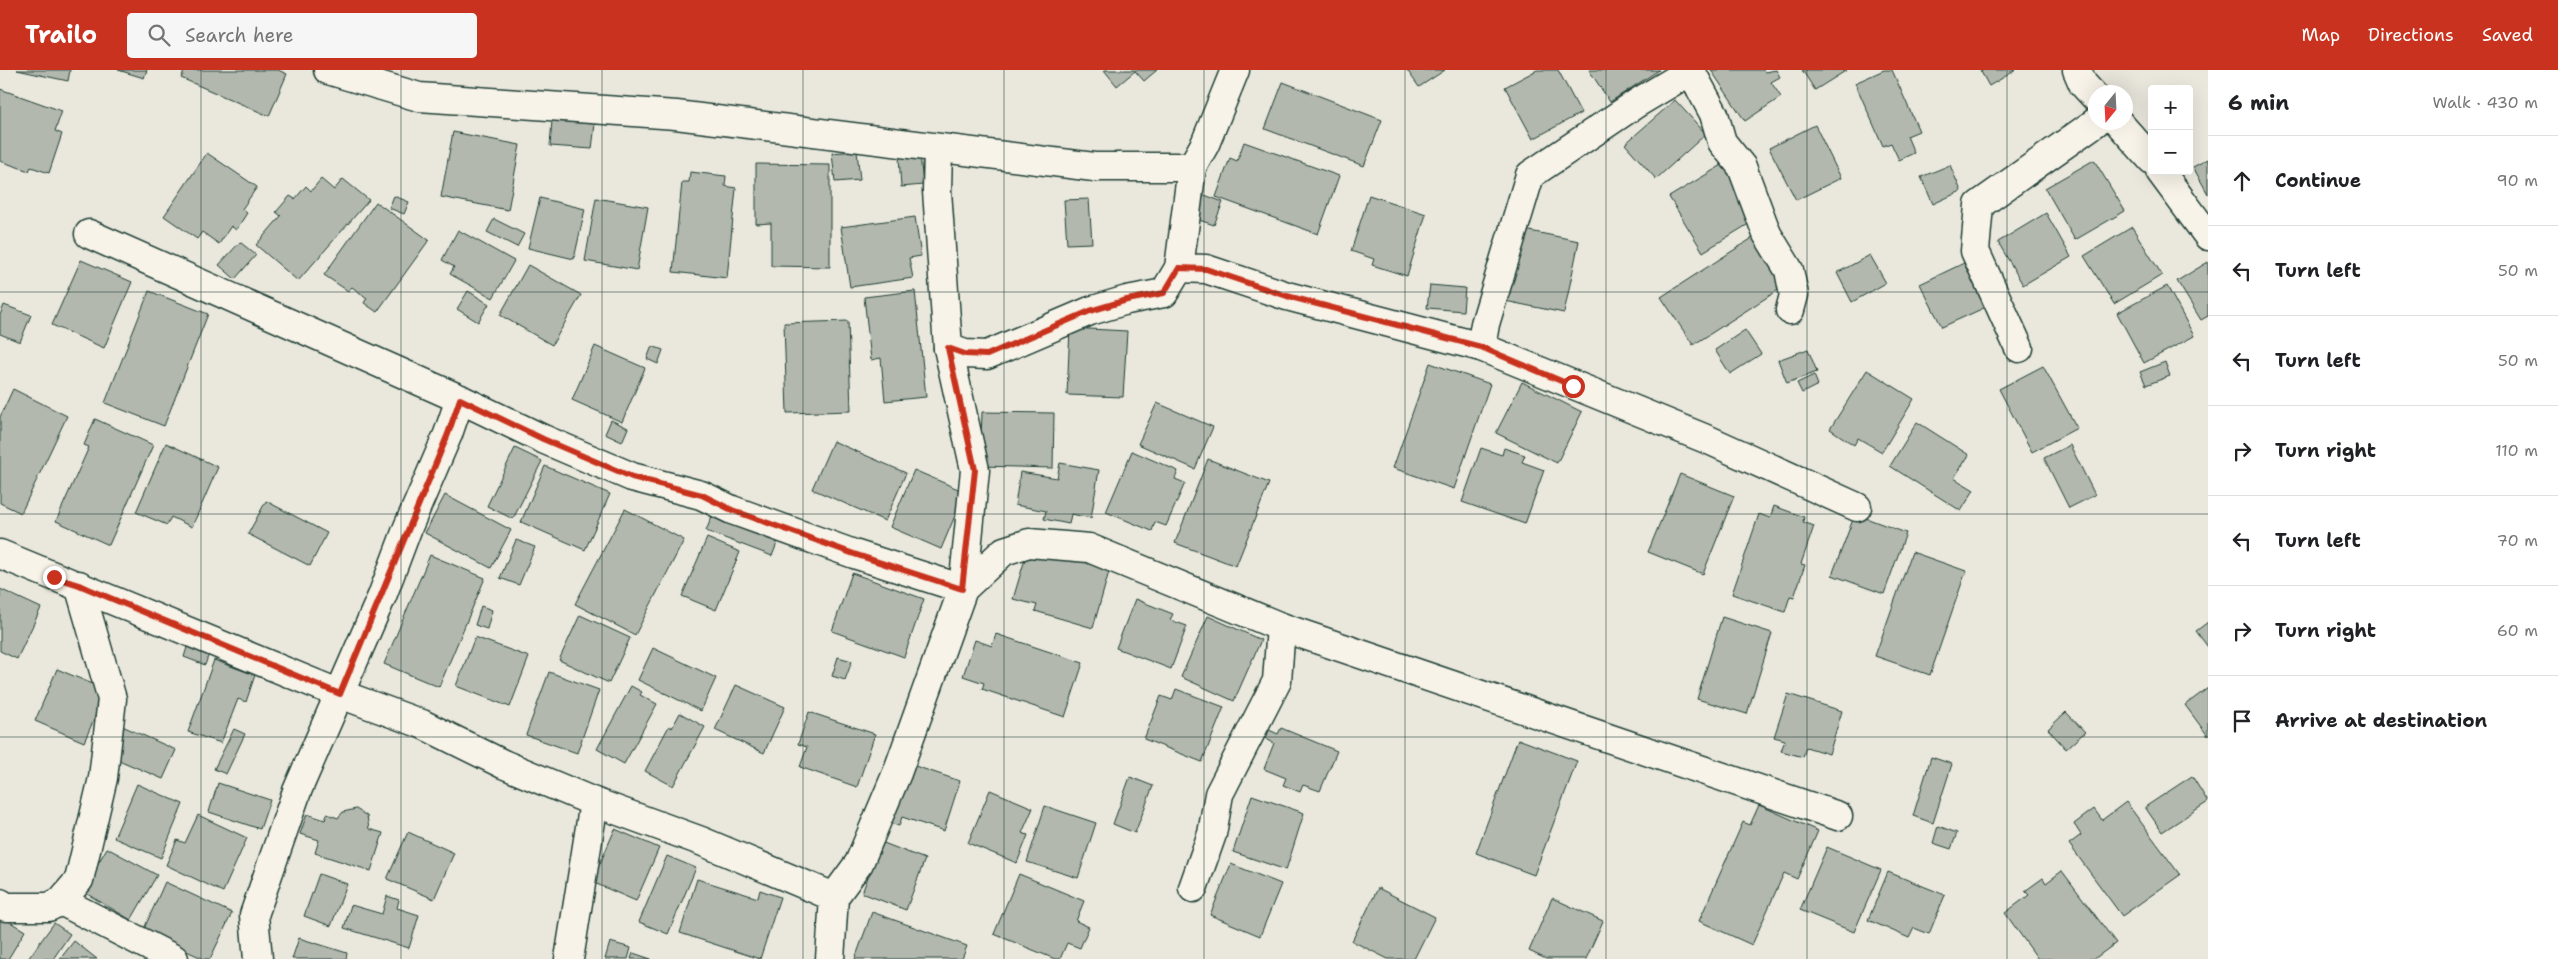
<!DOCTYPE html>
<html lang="en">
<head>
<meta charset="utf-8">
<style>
  body { margin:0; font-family:"Shantell Sans",sans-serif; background:#f6f6f6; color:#202124 }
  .controls { position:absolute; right:15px; top:15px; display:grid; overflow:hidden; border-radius:5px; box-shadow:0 5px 20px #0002 }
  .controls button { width:45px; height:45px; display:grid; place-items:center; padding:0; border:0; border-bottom:1px solid #e0e0e0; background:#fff; color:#202124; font:25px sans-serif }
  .compass { position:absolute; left:2088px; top:15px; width:45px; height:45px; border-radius:50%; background:#fff; box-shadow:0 5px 20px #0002; rotate:198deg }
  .stop { position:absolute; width:15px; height:15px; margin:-11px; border:4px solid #c8321e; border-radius:50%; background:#fff }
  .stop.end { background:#c8321e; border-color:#fff; box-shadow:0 1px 5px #0008 }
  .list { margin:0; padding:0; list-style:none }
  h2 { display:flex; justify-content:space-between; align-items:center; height:65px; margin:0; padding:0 20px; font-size:21px }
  h2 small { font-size:16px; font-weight:400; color:#757577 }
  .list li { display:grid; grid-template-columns:32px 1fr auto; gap:15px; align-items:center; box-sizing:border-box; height:90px; padding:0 20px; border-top:1px solid #e0e0e0 }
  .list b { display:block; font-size:19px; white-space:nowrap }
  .list em { font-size:16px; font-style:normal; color:#757577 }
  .icon { flex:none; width:28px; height:28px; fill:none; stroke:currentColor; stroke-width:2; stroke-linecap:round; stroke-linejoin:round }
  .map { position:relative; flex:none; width:2208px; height:889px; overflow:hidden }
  header { display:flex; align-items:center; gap:30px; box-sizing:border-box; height:70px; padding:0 25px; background:#c8321e; color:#fff }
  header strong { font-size:24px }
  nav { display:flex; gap:28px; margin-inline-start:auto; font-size:18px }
  .search { width:350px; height:45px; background:#f6f6f6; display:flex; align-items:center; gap:12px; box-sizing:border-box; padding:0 18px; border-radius:5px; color:#757577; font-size:19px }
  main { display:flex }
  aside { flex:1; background:#fff }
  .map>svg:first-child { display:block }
  .building { fill:#b2b8ae; stroke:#1f3d34 }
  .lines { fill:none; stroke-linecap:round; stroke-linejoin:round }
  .minor-casing { stroke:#1f3d34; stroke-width:31 }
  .minor { stroke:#f7f3e8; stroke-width:28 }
  .route { stroke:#c8321e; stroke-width:6 }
  .grid { fill:none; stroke:#1f3d34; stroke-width:1; stroke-opacity:0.55 }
</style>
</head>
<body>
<header>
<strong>Trailo</strong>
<div class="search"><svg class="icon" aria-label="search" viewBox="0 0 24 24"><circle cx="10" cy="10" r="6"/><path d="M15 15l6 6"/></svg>Search here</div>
<nav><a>Map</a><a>Directions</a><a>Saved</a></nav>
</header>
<main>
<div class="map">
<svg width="2208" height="889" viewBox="0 0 2208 889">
  <rect width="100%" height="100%" fill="#eae8dd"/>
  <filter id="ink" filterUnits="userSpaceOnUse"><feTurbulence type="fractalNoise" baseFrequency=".02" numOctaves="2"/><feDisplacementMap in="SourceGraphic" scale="10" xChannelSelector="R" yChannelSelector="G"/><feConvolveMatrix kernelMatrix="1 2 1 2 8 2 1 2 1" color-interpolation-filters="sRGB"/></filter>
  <g filter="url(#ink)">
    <g class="building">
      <path d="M17 0H70L68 11Z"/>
      <path d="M118 0H147L144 8Z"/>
      <path d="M185 0H278L287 4 269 46 181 8Z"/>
      <path d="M1104 0H1157L1144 11 1135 1 1117 16Z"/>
      <path d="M1407 0H1445L1419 17Z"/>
      <path d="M1537 0H1558L1581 43 1533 69 1505 17Z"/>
      <path d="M1589 0H1659L1610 32Z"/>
      <path d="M1711 0H1763L1765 2 1776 0 1780 7 1771 12 1781 27 1745 51Z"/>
      <path d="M1802 0H1847L1815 20Z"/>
      <path d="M1884 0H1892L1919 61 1907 66 1914 83 1899 90 1891 73 1883 76 1855 13Z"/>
      <path d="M1980 0H2016L1989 16Z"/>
      <path d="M1283 12 1382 50 1364 96 1265 59Z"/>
      <path d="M0 19 62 41 55 61 62 64 49 103 31 97 29 101 0 91Z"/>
      <path d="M1675 30 1706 64 1656 109 1625 74Z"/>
      <path d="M552 50 595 54 592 79 550 76Z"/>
      <path d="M1815 55 1841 108 1796 130 1769 78Z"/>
      <path d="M453 62 520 75 508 140 441 127Z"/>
      <path d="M1244 72 1339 106 1318 164 1216 127 1230 88 1237 91Z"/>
      <path d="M857 81 860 110 835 112 832 83Z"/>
      <path d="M207 83 257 117 242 139 247 143 236 160 231 156 219 174 202 162 197 169 164 146Z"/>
      <path d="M920 84 923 115 901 117 899 86Z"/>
      <path d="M2208 89V124L2193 97Z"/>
      <path d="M2094 90 2125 141 2075 170 2045 118Z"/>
      <path d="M1727 92 1760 147 1703 182 1669 127Z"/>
      <path d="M756 94 830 95V197L771 196V153L756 154Z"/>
      <path d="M1950 95 1961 121 1933 134 1921 107Z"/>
      <path d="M690 102 726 106 725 116 736 118 727 208 673 202 682 112H689Z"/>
      <path d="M321 109 334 120 343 109 369 130 298 211 256 175 281 146 276 142 290 126 295 129 306 116 311 121Z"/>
      <path d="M1202 124 1223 132 1214 155 1193 148Z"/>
      <path d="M1369 125 1426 144 1407 206 1372 195 1374 189 1351 181Z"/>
      <path d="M394 126 409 132 404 144 389 138Z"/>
      <path d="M540 128 585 139 574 189 528 178Z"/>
      <path d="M596 128 648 137 637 200 585 191Z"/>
      <path d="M1089 129 1092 173 1067 174 1064 130Z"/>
      <path d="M376 132 429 170 377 242 364 233 367 228 352 217 348 221 324 205Z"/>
      <path d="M2046 143 2071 187 2023 215 1998 172Z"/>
      <path d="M915 147 921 186 909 188 913 208 850 217 841 157Z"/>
      <path d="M494 149 524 164 517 177 487 162Z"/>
      <path d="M2132 157 2162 205 2114 234 2084 186Z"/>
      <path d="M1520 159 1579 171 1564 243 1505 231Z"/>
      <path d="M458 160 514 191 493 228 450 204 454 197 442 190Z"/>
      <path d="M1754 167 1786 215 1693 275 1661 227Z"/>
      <path d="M240 172 256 185 235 209 219 195Z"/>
      <path d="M1870 185 1886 213 1852 232 1837 203Z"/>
      <path d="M81 190 132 212 104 278 52 255Z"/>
      <path d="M2208 192V246L2201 250 2177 211Z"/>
      <path d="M1964 193 1986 237 1942 257 1920 214Z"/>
      <path d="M528 195 581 225 552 275 500 245Z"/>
      <path d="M1430 215 1465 218 1463 241 1427 238Z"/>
      <path d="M2167 216 2194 266 2144 293 2117 243Z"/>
      <path d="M149 221 208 244 164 356 105 333Z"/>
      <path d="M468 221 489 234 478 252 457 239Z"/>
      <path d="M915 221 926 327 885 331 881 288 871 290 864 227Z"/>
      <path d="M4 235 31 245 20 272 0 264V245Z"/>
      <path d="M848 251 851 341 787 343 784 253Z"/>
      <path d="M1070 258 1127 261 1123 327 1067 325Z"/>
      <path d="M1745 260 1761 284 1730 304 1715 280Z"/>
      <path d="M595 276 645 298 622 352 572 330Z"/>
      <path d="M652 276 663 280 658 294 647 289Z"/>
      <path d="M1808 279 1817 302 1787 313 1778 290Z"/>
      <path d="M2165 292 2170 306 2146 315 2140 302Z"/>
      <path d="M1430 293 1490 314 1454 419 1393 398Z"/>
      <path d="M2043 296 2077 358 2032 382 1999 319Z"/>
      <path d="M1867 300 1914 329 1882 382 1858 368 1854 375 1830 359Z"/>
      <path d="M1814 305 1818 315 1802 323 1797 313Z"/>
      <path d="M1522 312 1582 342 1557 393 1496 363Z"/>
      <path d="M13 319 67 346 21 443 0 433V347Z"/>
      <path d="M1157 333 1213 357 1195 399 1138 374Z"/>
      <path d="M982 342 1054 343 1053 398 980 396Z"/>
      <path d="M95 349 153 375 109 475 56 451 89 377 84 375Z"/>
      <path d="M611 350 628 358 622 372 605 364Z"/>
      <path d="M1917 352 1969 385 1954 408 1974 420 1961 441 1890 396Z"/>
      <path d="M833 371 906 403 885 451 812 419Z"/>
      <path d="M166 373 218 397 192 457 171 447 167 455 136 442Z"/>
      <path d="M2070 375 2095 425 2069 438 2044 388Z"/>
      <path d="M515 378 542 391 513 449 487 436Z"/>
      <path d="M1481 378 1502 385 1504 378 1525 385 1522 392 1544 400 1525 454 1462 432Z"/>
      <path d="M1132 381 1178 401 1175 409 1185 413 1166 456 1155 452 1152 461 1106 442Z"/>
      <path d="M1208 389 1269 413 1236 496 1175 473Z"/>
      <path d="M1060 393 1099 400 1091 448 1071 444 1069 454 1044 449 1046 441 1015 435 1020 402 1057 408Z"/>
      <path d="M545 396 610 424 585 480 521 452Z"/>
      <path d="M914 400 965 422 941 479 890 457Z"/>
      <path d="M1680 404 1734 426 1703 504 1648 482Z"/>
      <path d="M445 425 511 460 491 498 425 463Z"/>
      <path d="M266 431 327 463 310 496 248 464Z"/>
      <path d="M1774 436 1804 447 1803 452 1814 456 1801 494 1805 495 1794 527 1790 526 1785 542 1732 524 1759 444 1770 448Z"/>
      <path d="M625 439 684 470 635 565 575 534Z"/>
      <path d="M714 441 780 466 772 486 706 461Z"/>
      <path d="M1855 444 1906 463 1884 524 1832 505Z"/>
      <path d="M707 468 740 482 716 540 682 526Z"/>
      <path d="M516 470 535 477 519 515 500 508Z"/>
      <path d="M1028 479 1063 484 1110 498 1093 558 1035 541 1037 535 1013 529Z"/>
      <path d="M1912 482 1966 501 1930 605 1875 586Z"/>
      <path d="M430 485 485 508 439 617 384 594Z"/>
      <path d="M852 503 924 529 904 587 832 561Z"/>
      <path d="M0 519 41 538 17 589 0 581Z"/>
      <path d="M1135 529 1173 544 1170 550 1187 556 1171 599 1116 578Z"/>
      <path d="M481 536 492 540 487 559 475 555Z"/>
      <path d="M580 545 630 568 609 613 559 590Z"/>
      <path d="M1208 546 1261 570 1234 631 1181 607Z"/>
      <path d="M1722 547 1772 563 1747 644 1697 629Z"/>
      <path d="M2208 552V577L2196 561Z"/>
      <path d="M996 564 1083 593 1065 647 982 619 984 613 963 606 975 570 992 576Z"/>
      <path d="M475 567 529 587 510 637 456 616Z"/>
      <path d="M189 571 211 578 205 595 184 587Z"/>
      <path d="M653 578 716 608 701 641 638 610Z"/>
      <path d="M838 587 852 591 845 610 832 606Z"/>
      <path d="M214 590 255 605 246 632 238 629 221 673 188 662Z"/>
      <path d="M57 599 107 620 84 672 35 651Z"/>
      <path d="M549 602 599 620 577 683 526 665Z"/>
      <path d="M736 615 785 637 764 683 715 660Z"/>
      <path d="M631 616 642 622 640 625 657 634 624 694 597 679Z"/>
      <path d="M2208 618V666L2185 635Z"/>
      <path d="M1176 619 1224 637 1202 692 1144 669 1161 626 1172 630Z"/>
      <path d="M1788 624 1842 641 1829 684 1806 677 1803 687 1781 681 1785 670 1774 667Z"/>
      <path d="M809 642 875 664 857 717 800 697 807 677 798 674Z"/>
      <path d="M2066 642 2085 662 2066 679 2048 659Z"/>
      <path d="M680 643 705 657 673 716 645 701 669 656 672 658Z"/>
      <path d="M120 655 176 680 163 709 107 685Z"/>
      <path d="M1281 658 1337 681 1320 721 1303 715 1300 722 1283 715 1286 708 1264 699 1274 673 1266 669 1269 660 1278 664Z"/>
      <path d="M234 659 245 664 226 704 214 699Z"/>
      <path d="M1518 669 1577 691 1534 805 1476 783Z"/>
      <path d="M1931 687 1952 694 1933 753 1913 746Z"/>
      <path d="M903 692 960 711 944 761 902 747 899 756 884 751Z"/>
      <path d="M2192 706 2208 732 2162 762 2145 737Z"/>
      <path d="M1130 707 1153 716 1135 763 1113 754Z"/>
      <path d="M218 713 270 730 260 759 209 742Z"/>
      <path d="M137 714 183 734 161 788 114 768Z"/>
      <path d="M990 720 1033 738 1022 763 1028 765 1017 793 968 773Z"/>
      <path d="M1252 725 1304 743 1286 800 1233 782Z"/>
      <path d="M2126 732 2180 805 2122 846 2069 774 2081 765 2074 754 2094 739 2102 750Z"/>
      <path d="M1759 735 1818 761 1797 809 1784 803 1752 875 1699 851 1743 752 1750 755Z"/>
      <path d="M1045 736 1096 753 1078 808 1027 792Z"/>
      <path d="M356 739 367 746 369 759 383 763 371 801 315 783 319 770 300 764 307 744 325 750 327 744 338 748 343 742Z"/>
      <path d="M198 745 247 768 223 822 166 795 177 770 185 773Z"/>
      <path d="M1938 756 1957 763 1951 779 1933 773Z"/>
      <path d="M615 759 659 778 636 831 592 812Z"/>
      <path d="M408 762 454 783 434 829 387 809Z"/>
      <path d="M881 772 925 789 906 840 862 823Z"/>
      <path d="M1827 777 1881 800 1854 862 1800 840Z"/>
      <path d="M107 778 157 805 131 850 82 821Z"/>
      <path d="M667 786 696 798 668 864 639 852Z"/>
      <path d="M1231 794 1281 814 1260 866 1210 845Z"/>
      <path d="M2062 801 2116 873 2094 889H2038L2005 843 2029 825 2025 821 2043 808 2046 813Z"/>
      <path d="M1888 802 1945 825 1929 864 1914 858 1909 868 1868 850Z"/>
      <path d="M319 804 347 814 331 856 304 846Z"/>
      <path d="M1019 804 1084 831 1076 851 1089 857 1080 878 1067 873 1060 889H1055L994 864Z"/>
      <path d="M697 809 758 828 760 820 780 827 760 889 680 863Z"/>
      <path d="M165 812 232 843 210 889H204L143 861Z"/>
      <path d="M1378 818 1435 847 1414 889H1388L1352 871Z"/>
      <path d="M387 826 399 830 397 838 419 845 409 878 344 858 351 835 382 844Z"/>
      <path d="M1552 828 1603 851 1586 889H1546L1529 881Z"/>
      <path d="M872 842 967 876 962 889H855Z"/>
      <path d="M0 846 25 861 8 889H0Z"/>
      <path d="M54 853 70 864 53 889H28Z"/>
      <path d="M299 868 347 883 346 889H292Z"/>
      <path d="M74 871 97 889H60Z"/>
      <path d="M610 872 631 878 628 889H605Z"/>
      <path d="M633 883 651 889H631Z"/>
    </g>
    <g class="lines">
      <defs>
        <g id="minor">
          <path d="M328 0 419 27 676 45 1094 97H1192"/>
          <path d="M1235 0 1205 74 1192 97 1179 198 1206 199 1287 226 1481 277 1711 371 1857 437"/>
          <path d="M2077 0 2083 14 2096 28"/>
          <path d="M2118 52 2152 90"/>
          <path d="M938 79 937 121 948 278"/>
          <path d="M2160 101 2208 166"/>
          <path d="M89 164 460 329"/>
          <path d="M1481 277 1485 254 1530 105 1637 33 1682 6 1692 3 1714 44 1722 72 1742 97 1767 164 1789 200 1794 225 1790 240"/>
          <path d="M2019 278 1975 181 1979 135 2096 52"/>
          <path d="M0 484 340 624 422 654 503 694 594 732 701 771 834 827"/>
          <path d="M1193 818 1212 764 1219 724 1277 611 1281 557"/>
          <path d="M61 831 174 889"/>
          <path d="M0 833 6 837H49L61 831 79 810 103 708 112 629 79 515"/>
          <path d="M258 889 254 845 297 721 382 526 408 457 448 364 460 329 543 369 632 407 701 425 732 440 854 484 963 519 975 400 948 278 965 284 987 285 1090 241 1127 230 1164 223 1179 198"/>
          <path d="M569 889 594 732"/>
          <path d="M830 889 834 827 859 793 897 703 963 519 1004 481 1029 473 1089 478 1281 557 1838 746"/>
        </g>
      </defs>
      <use href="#minor" class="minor-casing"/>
      <use href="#minor" class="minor"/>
    </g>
  </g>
  <g class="lines" filter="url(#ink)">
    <path class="route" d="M54 507 79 515 340 624 448 364 460 329 543 369 632 407 702 425 732 440 854 484 962 519 975 400 948 278 965 284 987 285 1090 241 1127 230 1164 223 1179 198 1206 199 1287 226 1481 277 1573 316"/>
  </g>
  <path class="grid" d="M201 0V889M401 0V889M602 0V889M803 0V889M1004 0V889M1204 0V889M1405 0V889M1606 0V889M1807 0V889M2007 0V889M0 222H2208M0 444H2208M0 667H2208"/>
</svg>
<div class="controls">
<button>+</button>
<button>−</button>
</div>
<svg class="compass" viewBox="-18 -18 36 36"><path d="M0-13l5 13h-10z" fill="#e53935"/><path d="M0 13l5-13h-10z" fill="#757577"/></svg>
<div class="stop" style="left:1573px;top:316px"></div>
<div class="stop end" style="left:54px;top:507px"></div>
</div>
<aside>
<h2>6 min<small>Walk · 430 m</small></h2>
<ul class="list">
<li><svg class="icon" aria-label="ahead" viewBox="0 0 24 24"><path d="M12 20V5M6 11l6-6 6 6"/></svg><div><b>Continue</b></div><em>90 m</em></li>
<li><svg class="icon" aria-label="left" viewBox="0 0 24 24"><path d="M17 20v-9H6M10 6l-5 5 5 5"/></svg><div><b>Turn left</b></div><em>50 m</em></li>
<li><svg class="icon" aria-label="left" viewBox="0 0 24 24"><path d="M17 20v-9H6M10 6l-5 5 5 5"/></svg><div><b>Turn left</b></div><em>50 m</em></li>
<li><svg class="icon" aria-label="right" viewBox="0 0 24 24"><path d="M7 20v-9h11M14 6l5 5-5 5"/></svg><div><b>Turn right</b></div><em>110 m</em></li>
<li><svg class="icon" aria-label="left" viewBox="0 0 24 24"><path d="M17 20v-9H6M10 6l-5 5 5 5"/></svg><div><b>Turn left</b></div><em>70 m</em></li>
<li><svg class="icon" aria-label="right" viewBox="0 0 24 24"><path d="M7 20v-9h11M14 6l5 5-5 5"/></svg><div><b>Turn right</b></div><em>60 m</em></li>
<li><svg class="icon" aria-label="arrive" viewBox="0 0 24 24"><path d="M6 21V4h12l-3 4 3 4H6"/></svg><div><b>Arrive at destination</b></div></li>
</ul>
</aside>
</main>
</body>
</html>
